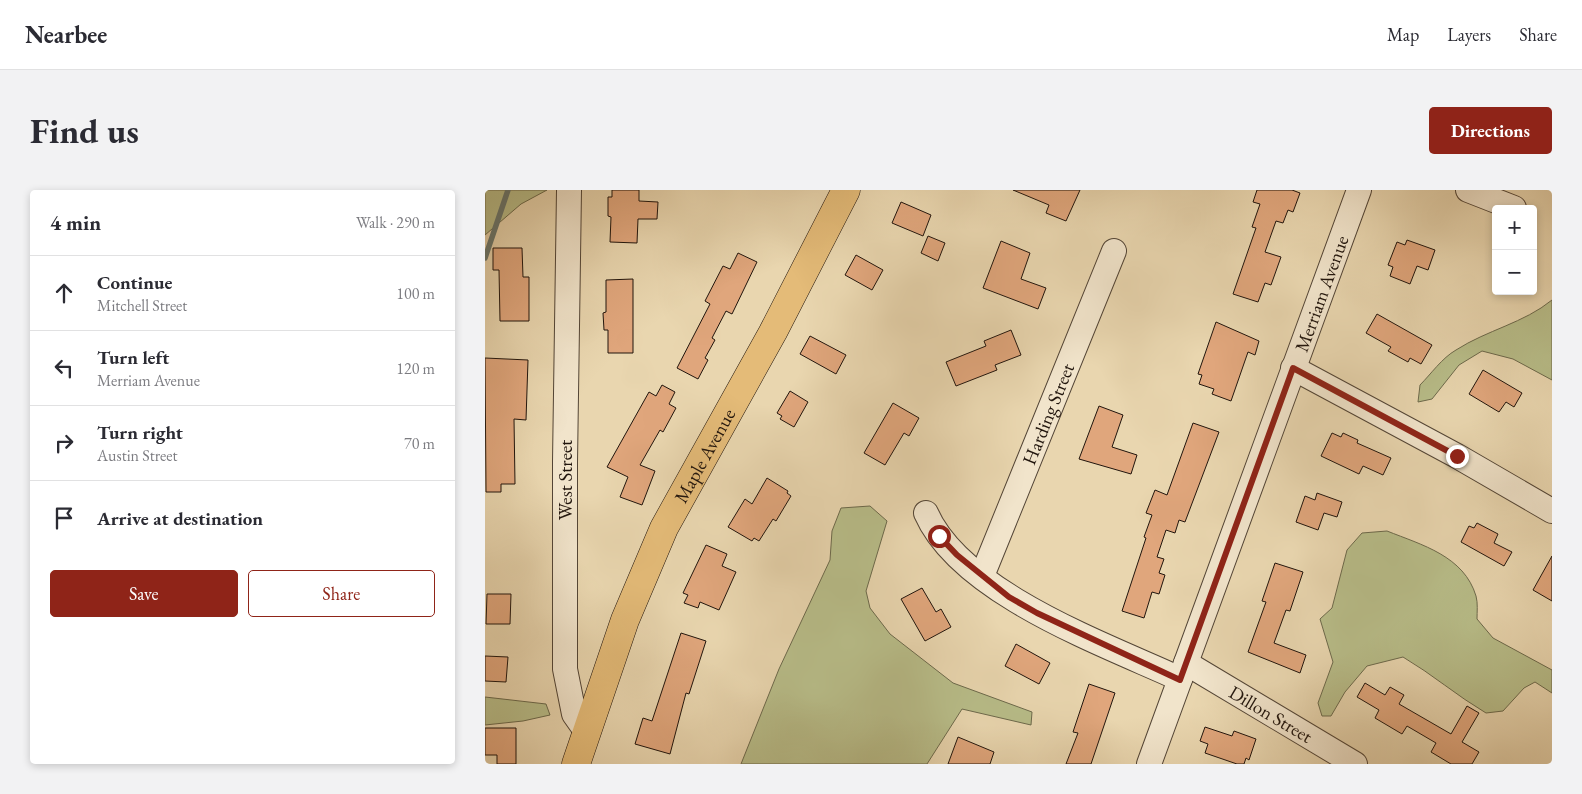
<!DOCTYPE html>
<html lang="en">
<head>
<meta charset="utf-8">
<style>
  body { margin:0; font-family:"EB Garamond",serif; background:#f2f2f3; color:#2b2b33 }
  .controls { position:absolute; right:15px; top:15px; display:grid; overflow:hidden; border-radius:5px; box-shadow:0 2px 8px #0003 }
  .controls button { width:45px; height:45px; display:grid; place-items:center; padding:0; border:0; border-bottom:1px solid #e1e1e2; background:#fff; color:#2b2b33; font:25px sans-serif }
  .stop { position:absolute; width:15px; height:15px; margin:-11px; border:4px solid #8f2418; border-radius:50%; background:#fff }
  .stop.end { background:#8f2418; border-color:#fff; box-shadow:0 1px 5px #0008 }
  .list { margin:0; padding:0; list-style:none }
  h2 { display:flex; justify-content:space-between; align-items:center; height:65px; margin:0; padding:0 20px; font-size:21px }
  h2 small { font-size:16px; font-weight:400; color:#7c7c81 }
  .list li { display:grid; grid-template-columns:32px 1fr auto; gap:15px; align-items:center; box-sizing:border-box; height:75px; padding:0 20px; border-top:1px solid #e1e1e2 }
  .list b { display:block; font-size:19px; white-space:nowrap }
  .list p { margin:0; font-size:16px; white-space:nowrap; color:#7c7c81 }
  .list em { font-size:16px; font-style:normal; color:#7c7c81 }
  .actions { display:flex; gap:10px; padding:15px 20px }
  .actions a { flex:1; padding:11px 0; border:1px solid #8f2418; border-radius:5px; text-align:center; font-size:18px; color:#8f2418 }
  .actions .main { background:#8f2418; color:#fff }
  .icon { flex:none; width:28px; height:28px; fill:none; stroke:currentColor; stroke-width:2; stroke-linecap:round; stroke-linejoin:round }
  .map { position:relative; flex:none; width:1067px; height:574px; overflow:hidden; border-radius:5px }
  header { display:flex; align-items:center; gap:30px; box-sizing:border-box; height:70px; padding:0 25px; background:#fff; border-bottom:1px solid #e1e1e2 }
  header strong { font-size:24px }
  nav { display:flex; gap:28px; margin-inline-start:auto; font-size:18px }
  .intro { display:flex; align-items:center; justify-content:space-between; box-sizing:border-box; height:120px; padding:0 30px }
  h1 { margin:0; font-size:35px }
  .button { padding:12px 22px; border-radius:5px; background:#8f2418; color:#fff; font-size:18px; font-weight:700 }
  main { display:flex; gap:30px; padding:0 30px }
  aside { flex:1; background:#fff; border-radius:5px; box-shadow:0 2px 8px #0003 }
  .map>svg:first-child { display:block }
  .green { fill:#b8bd89; stroke:#6c694b }
  .lines { fill:none; stroke-linecap:round; stroke-linejoin:round }
  .stream { stroke:#68776f; stroke-width:5.5 }
  .building { fill:#e0a67c; stroke:#21150d }
  .minor-casing { stroke:#534536; stroke-width:26 }
  .major-casing { stroke:#21150d; stroke-width:29 }
  .minor { stroke:#f1e4cb; stroke-width:24 }
  .major { stroke:#e4bb78; stroke-width:28 }
  .route { stroke:#8f2418; stroke-width:6 }
  .labels { text-anchor:middle; stroke-width:4.5; stroke-linejoin:round; paint-order:stroke }
  .street-label { font-size:19px; fill:#21150d; stroke:#f1e4cb }
</style>
</head>
<body>
<header>
<strong>Nearbee</strong>
<nav><a>Map</a><a>Layers</a><a>Share</a></nav>
</header>
<div class="intro"><h1>Find us</h1><a class="button">Directions</a></div>
<main>
<aside>
<h2>4 min<small>Walk · 290 m</small></h2>
<ul class="list">
<li><svg class="icon" aria-label="ahead" viewBox="0 0 24 24"><path d="M12 20V5M6 11l6-6 6 6"/></svg><div><b>Continue</b><p>Mitchell Street</p></div><em>100 m</em></li>
<li><svg class="icon" aria-label="left" viewBox="0 0 24 24"><path d="M17 20v-9H6M10 6l-5 5 5 5"/></svg><div><b>Turn left</b><p>Merriam Avenue</p></div><em>120 m</em></li>
<li><svg class="icon" aria-label="right" viewBox="0 0 24 24"><path d="M7 20v-9h11M14 6l5 5-5 5"/></svg><div><b>Turn right</b><p>Austin Street</p></div><em>70 m</em></li>
<li><svg class="icon" aria-label="arrive" viewBox="0 0 24 24"><path d="M6 21V4h12l-3 4 3 4H6"/></svg><div><b>Arrive at destination</b></div></li>
</ul>
<div class="actions"><a class="main">Save</a><a>Share</a></div>
</aside>
<div class="map">
<svg width="1067" height="574" viewBox="0 0 1067 574">
  <rect width="100%" height="100%" fill="#e9d6af"/>
  <filter id="stains"><feTurbulence type="fractalNoise" baseFrequency=".004" numOctaves="4"/><feColorMatrix values="0 0 0 0 .2 0 0 0 0 .09 0 0 0 0 .02 0 0 0 .5 -.17"/></filter>
  <radialGradient id="worn" r=".72"><stop offset=".6" stop-color="#630" stop-opacity="0"/><stop offset="1" stop-color="#630" stop-opacity=".3"/></radialGradient>
  <g class="green">
    <path d="M0 0H62L36 14 0 45Z"/>
    <path d="M1067 110V190L1028 169 997 161 974 175 947 209 933 212 935 195C946 184 957 168 971 160 1002 140 1039 133 1067 110Z"/>
    <path d="M385 316 402 331 381 401 385 418 405 444 468 493 547 522 546 535 477 519 442 574H256L294 479 345 370 347 341 356 318Z"/>
    <path d="M902 341C937 355 979 366 991 406 993 413 992 422 992 429L1008 448 1067 480V503L1050 492 1039 498 1018 521 1001 523C972 506 947 484 918 467L882 476 860 502 846 526H837L833 513 848 472 835 429 847 418 862 360 877 343Z"/>
    <path d="M0 507 61 514 65 525 38 531 0 535Z"/>
  </g>
  <g class="lines">
    <path class="stream" d="M0 68 23 0"/>
  </g>
  <g class="building">
    <path d="M127 0H154V11L173 12 172 29H153L152 53 125 52 126 27 123 26V7H127Z"/>
    <path d="M528 0H595L581 31 561 23 564 15Z"/>
    <path d="M772 0H807L815 3 808 22 803 20 798 33 791 31 780 62 796 67 786 95 780 93 773 112 748 104 771 38 767 37 775 14 768 12Z"/>
    <path d="M416 12 446 25 438 46 407 33Z"/>
    <path d="M443 46 460 53 453 71 436 63Z"/>
    <path d="M922 50 950 60 943 80 932 76 925 94 905 86 908 77 903 75 912 52 920 55Z"/>
    <path d="M516 51 545 63 536 89 561 98 553 119 498 98Z"/>
    <path d="M8 58H37L38 87H44V131H15L14 80H8Z"/>
    <path d="M253 63 272 72 247 124 241 121 227 148 230 150 220 168 223 170 213 189 192 178 225 114 220 111 238 76 245 79Z"/>
    <path d="M371 65 398 80 387 100 360 85Z"/>
    <path d="M148 89V163H123V140H119L118 123 121 122V90Z"/>
    <path d="M892 124 947 155 936 174 925 168 923 172 903 161 906 157 881 143Z"/>
    <path d="M731 132 774 151 770 165 763 162 746 211 727 204 729 199 714 194 717 185 713 184Z"/>
    <path d="M526 140 536 165 510 175 512 180 471 196 461 172 501 156 499 151Z"/>
    <path d="M325 146 361 165 351 184 315 164Z"/>
    <path d="M0 168 43 170 41 230 29 229 30 294H16V302H1Z"/>
    <path d="M998 180 1037 203 1029 217 1021 212 1014 222 984 204Z"/>
    <path d="M177 195 190 202 184 214 191 218 178 242 175 240 155 275 170 281 157 315 135 307 143 287 122 277 164 202 171 206Z"/>
    <path d="M305 201 323 212 309 237 295 229 297 226 292 223Z"/>
    <path d="M408 213 434 228 424 246 419 243 400 275 379 263Z"/>
    <path d="M614 216 638 225 627 257 652 265 646 284 594 269Z"/>
    <path d="M708 233 734 242 700 332 694 330 690 343 681 340 672 367 679 369 674 383 680 385 674 404 667 402 659 428 637 421 661 348 659 347 667 325 661 323 670 300 682 305Z"/>
    <path d="M847 243 856 247 858 243 873 250 872 253 906 268 898 285 878 276 874 284 836 266Z"/>
    <path d="M282 288 303 301 302 303 306 306 291 331 288 329 274 351 269 348 267 351 243 337 260 309 267 314Z"/>
    <path d="M832 303 857 312 852 327 839 323 833 340 811 332 820 306 830 310Z"/>
    <path d="M992 333 1013 344 1009 353 1027 362 1019 376 976 352 984 336 989 338Z"/>
    <path d="M221 355 242 364 237 376 251 382 234 420 215 412 213 418 199 413 203 405 198 403Z"/>
    <path d="M1067 366V411L1048 400Z"/>
    <path d="M790 373 818 382 805 421 801 420 789 453 821 465 815 483 763 462 781 412 777 411Z"/>
    <path d="M437 398 451 422 456 419 466 437 440 451 416 409Z"/>
    <path d="M2 404H26L25 434H1Z"/>
    <path d="M196 443 221 451 204 504 201 503 185 564 150 554 158 528 167 531Z"/>
    <path d="M531 454 565 473 554 494 520 476Z"/>
    <path d="M0 466 23 467 21 492 0 491Z"/>
    <path d="M880 493 900 505 905 497 919 505 914 514 966 544 982 516 994 523 977 552 994 562 987 574H966L946 562 951 553 922 536 917 544 890 528 894 520 872 507Z"/>
    <path d="M604 494 630 503 606 574H581L593 543 588 542Z"/>
    <path d="M720 537 747 546 749 541 771 549 764 570 761 568 759 574H752L720 563 723 554 715 551Z"/>
    <path d="M0 538H31V574H12V565H0Z"/>
    <path d="M473 547 509 562 505 574H463Z"/>
  </g>
  <g class="lines">
    <defs>
      <g id="minor">
        <path d="M84 0 80 272V479L89 524 101 541"/>
        <path d="M983 0 1029 18"/>
        <path d="M808 178 972 266 1067 321"/>
        <path d="M441 323C476 403 619 454 695 489"/>
        <path id="s1" d="M497 386 629 61"/>
        <path id="s2" d="M701 473 870 574"/>
        <path id="s3" d="M664 574 874 0"/>
      </g>
      <g id="major">
        <path id="s4" d="M91 574 140 430 179 338 288 142 361 0"/>
      </g>
    </defs>
    <use href="#minor" class="minor-casing"/>
    <use href="#major" class="major-casing"/>
    <use href="#minor" class="minor"/>
    <use href="#major" class="major"/>
  </g>
  <g class="lines">
    <path class="route" d="M454 346 472 365 524 407 552 423 695 490 808 178 972 266"/>
  </g>
  <g class="labels">
    <g class="street-label">
      <text dy="7" stroke="none"><textPath href="#s3" startOffset="501">Merriam Avenue</textPath></text>
      <text dy="7" stroke="none"><textPath href="#s1" startOffset="175">Harding Street</textPath></text>
      <text dy="7" stroke="none"><textPath href="#s4" startOffset="335">Maple Avenue</textPath></text>
      <text transform="translate(80 290) rotate(-90)" y="7">West Street</text>
      <text dy="7" stroke="none"><textPath href="#s2" startOffset="99">Dillon Street</textPath></text>
    </g>
  </g>
  <rect width="100%" height="100%" filter="url(#stains)"/>
  <rect width="100%" height="100%" fill="url(#worn)"/>
</svg>
<div class="controls">
<button>+</button>
<button>−</button>
</div>
<div class="stop" style="left:454px;top:346px"></div>
<div class="stop end" style="left:972px;top:266px"></div>
</div>
</main>
</body>
</html>
